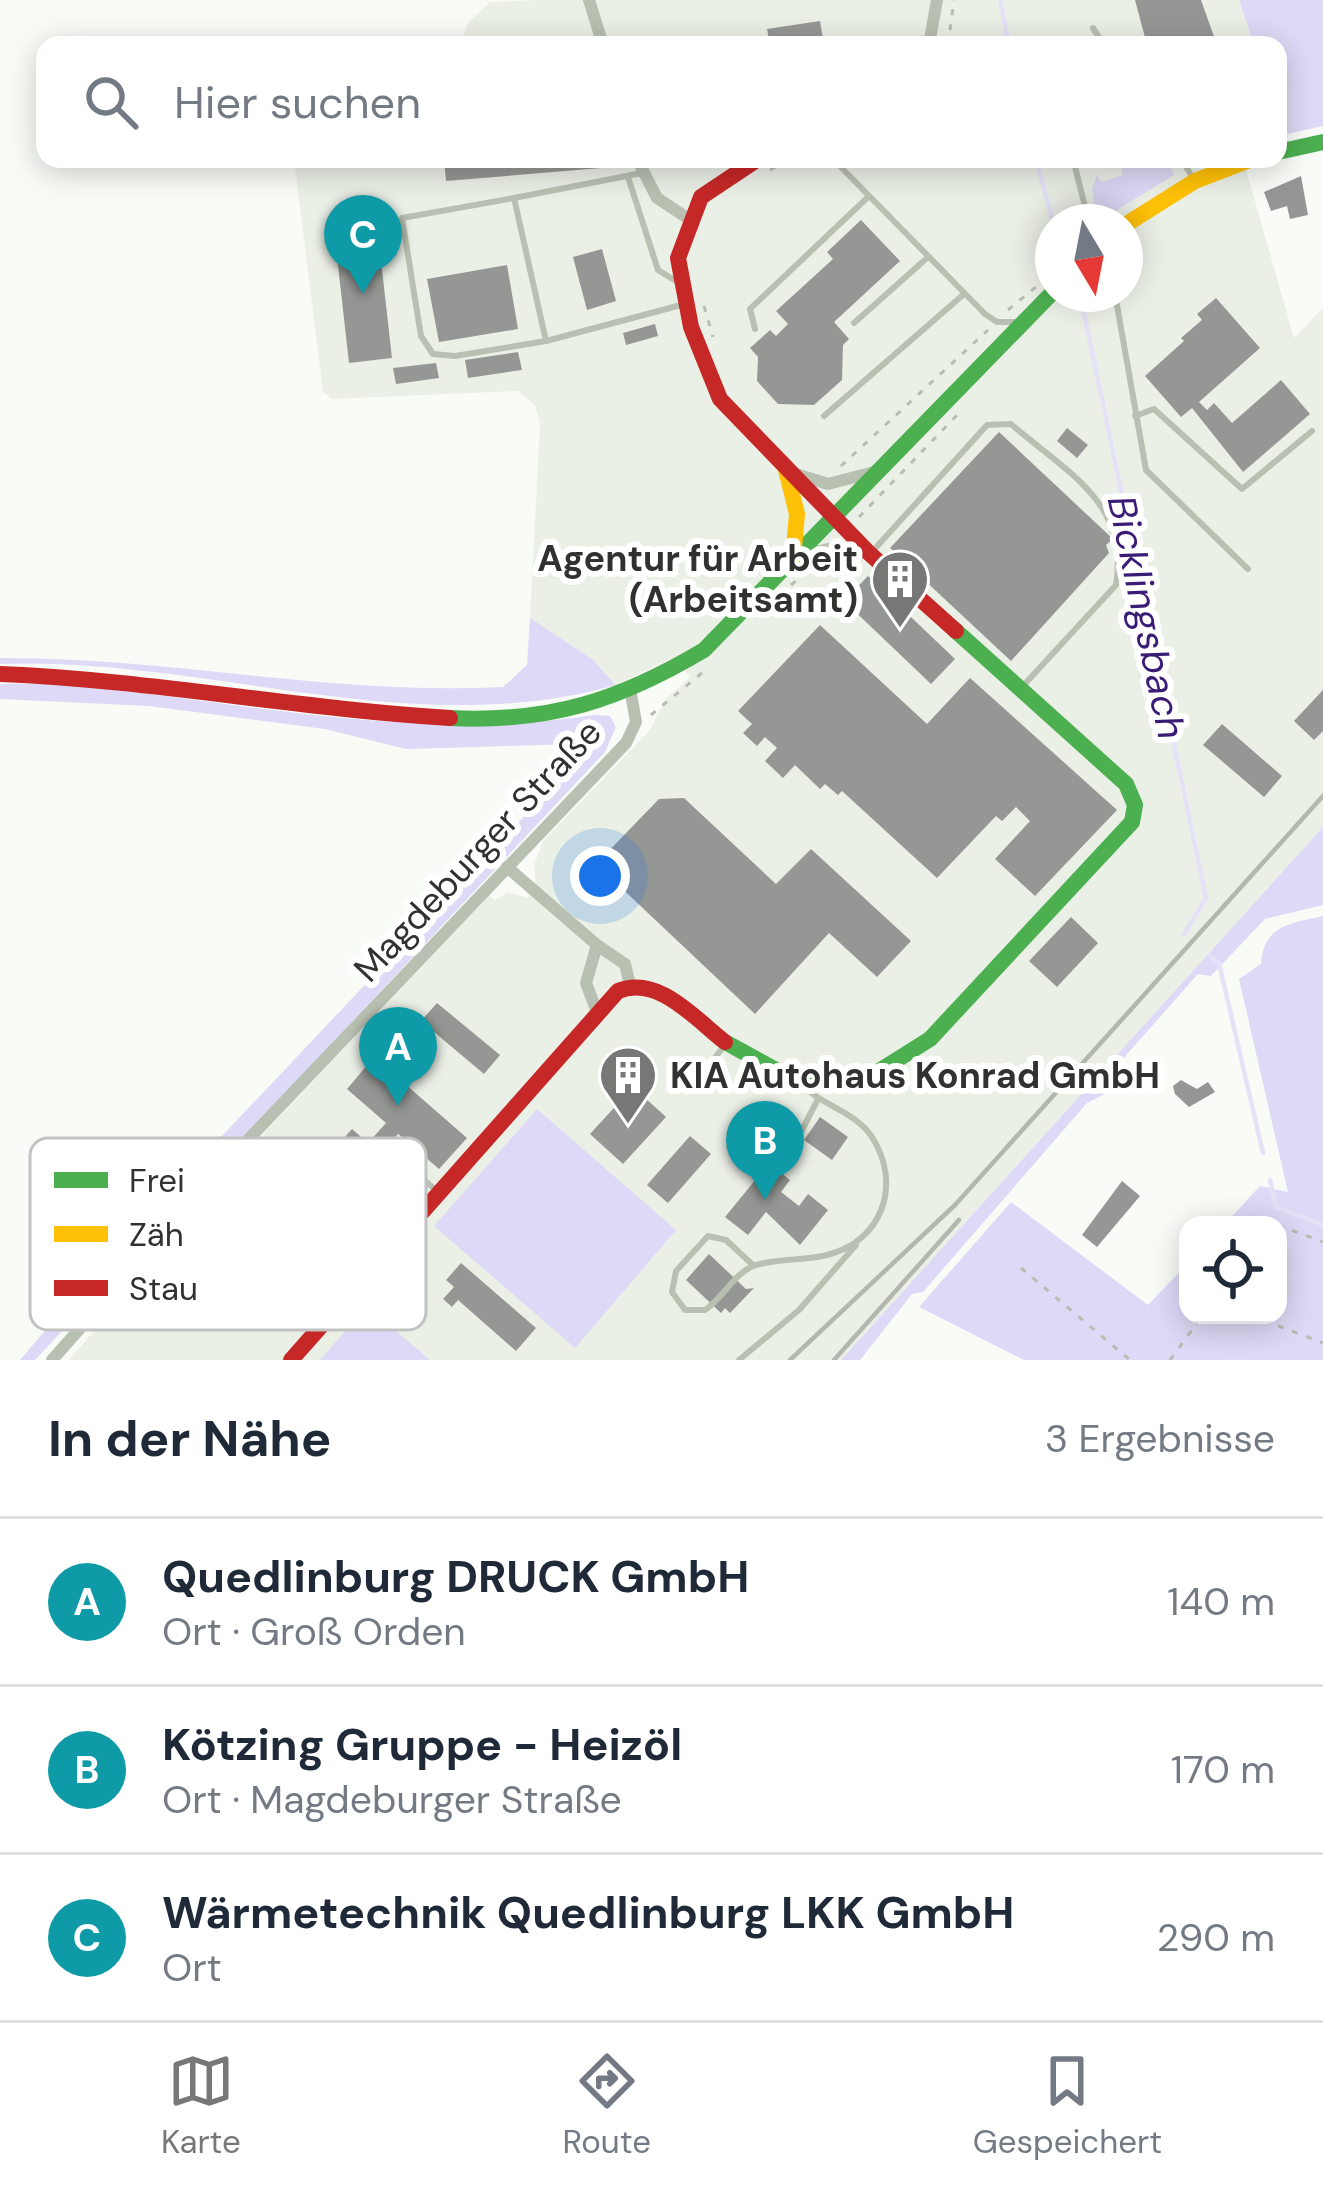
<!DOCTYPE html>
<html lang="de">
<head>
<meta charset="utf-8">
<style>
  body { margin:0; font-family:"DM Sans",sans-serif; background:#f6f6f7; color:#1f2937 }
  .controls { position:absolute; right:36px; bottom:36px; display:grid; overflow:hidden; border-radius:24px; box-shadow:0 6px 30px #0003 }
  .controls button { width:108px; height:108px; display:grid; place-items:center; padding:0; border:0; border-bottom:3px solid #e0e1e3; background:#fff; color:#1f2937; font:60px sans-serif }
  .compass { position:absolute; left:1035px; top:204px; width:108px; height:108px; border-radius:50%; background:#fff; box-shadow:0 6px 30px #0003; rotate:170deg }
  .you { position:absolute; left:600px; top:876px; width:42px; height:42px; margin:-30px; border:9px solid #fff; border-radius:50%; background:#1a73e8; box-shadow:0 0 0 18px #1a73e833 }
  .badge { display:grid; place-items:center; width:78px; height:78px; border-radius:50%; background:#777876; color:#fff; font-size:39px; font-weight:700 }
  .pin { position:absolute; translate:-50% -99px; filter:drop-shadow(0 3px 6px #0008) }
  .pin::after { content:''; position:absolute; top:63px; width:42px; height:36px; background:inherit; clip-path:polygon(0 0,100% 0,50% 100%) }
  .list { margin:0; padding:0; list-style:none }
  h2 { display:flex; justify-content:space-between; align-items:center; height:156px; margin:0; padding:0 48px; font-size:51px }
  h2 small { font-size:39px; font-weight:400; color:#747a83 }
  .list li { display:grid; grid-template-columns:78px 1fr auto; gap:36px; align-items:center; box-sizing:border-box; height:168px; padding:0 48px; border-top:3px solid #e0e1e3 }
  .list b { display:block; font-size:45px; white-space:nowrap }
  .list p { margin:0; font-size:39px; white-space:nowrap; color:#747a83 }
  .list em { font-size:39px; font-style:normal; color:#747a83 }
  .icon { flex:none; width:66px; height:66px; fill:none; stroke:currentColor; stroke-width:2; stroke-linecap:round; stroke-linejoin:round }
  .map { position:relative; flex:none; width:1323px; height:1360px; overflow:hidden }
  .search { position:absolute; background:#fff; box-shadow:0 6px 30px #0003; left:36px; right:36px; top:36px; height:132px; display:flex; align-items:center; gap:30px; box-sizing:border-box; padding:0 42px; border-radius:24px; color:#747a83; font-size:45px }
  .sheet { height:660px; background:#fff }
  nav { display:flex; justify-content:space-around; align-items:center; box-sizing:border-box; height:168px; border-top:3px solid #e0e1e3; background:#fff; font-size:33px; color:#747a83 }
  nav a { display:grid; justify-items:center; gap:6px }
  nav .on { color:#777876 }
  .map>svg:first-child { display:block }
  .built { fill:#ebf0e7; fill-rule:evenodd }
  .green { fill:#ded9f6 }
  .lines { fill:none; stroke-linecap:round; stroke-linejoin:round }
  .stream { stroke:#e5e2f8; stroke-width:4.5 }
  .building { fill:#959794 }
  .path { stroke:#b7bdb2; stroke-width:3; stroke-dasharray:6 9; stroke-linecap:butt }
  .lane { stroke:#b8c0b1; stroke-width:6 }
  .street { stroke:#b8c0b1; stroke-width:12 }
  .fast { stroke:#4caf50; stroke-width:16 }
  .slow { stroke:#ffc107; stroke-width:16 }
  .jam { stroke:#c62828; stroke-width:16 }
  .rail { stroke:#b2b8ae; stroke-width:4.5 }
  .labels { text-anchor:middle; stroke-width:12; stroke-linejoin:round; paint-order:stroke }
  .poi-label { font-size:36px; font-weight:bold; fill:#313230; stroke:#fff; text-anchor:end }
  .street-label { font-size:36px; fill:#313230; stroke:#fff }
  .water-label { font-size:39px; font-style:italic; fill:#3a1b75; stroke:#fff }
  .key { fill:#fff; stroke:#c1c2c1; stroke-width:3 }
  .key-label { font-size:33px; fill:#313230 }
</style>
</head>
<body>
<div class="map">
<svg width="1323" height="1360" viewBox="0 0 1323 1360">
  <rect width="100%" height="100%" fill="#f9fbf7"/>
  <g class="built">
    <path d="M539 0H1239L1254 45H460L468 23 490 2Z"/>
    <path d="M294 159H1243L1294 338 1323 308V827L841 1360H69L248 1150 489 895 495 900 508 892 527 898 536 887 534 865 543 841 651 729 664 701 690 677 675 657 616 685 592 659 530 618 540 424 535 405 518 391 332 399 323 392ZM1053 222H1125V294H1053Z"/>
  </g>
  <g class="green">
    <path d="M1239 0H1323V126L1278 136V45H1254Z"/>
    <path d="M1151 159H1168L1174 175 1097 222 1092 189 1097 175 1101 182 1123 175 1121 167Z"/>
    <path d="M530 618 592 659 616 685C412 743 206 656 0 664V658C168 657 335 696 503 687L527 665Z"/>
    <path d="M54 683C234 700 413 743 594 715L610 716 616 727 605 752 35 1360H20L103 1262 585 752 578 744 406 749 325 729 149 706 0 699V684Z"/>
    <path d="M1323 827V905L1265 919 1211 976 1198 974 1105 1079 1115 1089 1087 1103 923 1292 912 1294 860 1360H841Z"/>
    <path d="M1323 916V1360H1024L919 1307 1011 1202 1148 1305 1188 1263V1315H1278V1225H1224L1260 1186 1288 1192 1239 979 1261 964C1264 925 1289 924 1323 916Z"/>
    <path d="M537 1109 676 1230 575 1348 434 1226Z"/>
    <path d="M367 1306 430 1360H320Z"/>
  </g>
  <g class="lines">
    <g class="stream">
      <path d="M1000 0 1009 45"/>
      <path d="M1036 159 1053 222"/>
      <path d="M1080 294 1206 898 1184 934"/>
      <path d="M1209 955 1219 963 1263 1153"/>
      <path d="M1270 1180 1276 1207 1323 1225"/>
    </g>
  </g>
  <g class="building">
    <path d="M1135 0H1201L1217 45H1147Z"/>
    <path d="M820 21 824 45H770L767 29Z"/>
    <path d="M444 159H601V168L446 181Z"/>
    <path d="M1301 176 1308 215 1290 219 1287 206 1271 211 1264 192Z"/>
    <path d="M861 220 900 261 834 322 849 339 843 345 842 380 814 405 778 404 757 381 758 357 750 348 770 330 776 336 788 324 776 311 833 259 827 252Z"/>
    <path d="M377 225 392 358 349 363 334 230Z"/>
    <path d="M602 249 616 301 587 310 573 257Z"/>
    <path d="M507 265 518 329 439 342 427 279Z"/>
    <path d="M1216 298 1260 348 1199 402 1207 410 1214 403 1232 423 1281 380 1310 414 1243 472 1192 408 1181 417 1145 376 1184 341 1181 338 1202 320 1197 314Z"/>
    <path d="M655 324 658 336 626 345 623 333Z"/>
    <path d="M518 352 522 370 468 378 465 360Z"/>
    <path d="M436 363 439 378 396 384 393 368Z"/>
    <path d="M1067 428 1088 445 1077 458 1057 441Z"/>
    <path d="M999 432 1113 539 1106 545 1109 553 1011 661 890 548Z"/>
    <path d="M868 576 955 659 931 684 844 601Z"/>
    <path d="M820 625 927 724 970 678 1117 810 1035 896 995 859 1030 821 1016 807 1002 821 996 816 937 878 842 791 838 795 825 784 820 789 795 765 783 778 765 761 777 748 765 737 757 746 743 733 752 724 738 711Z"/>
    <path d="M1323 690V731L1314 740 1294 721Z"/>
    <path d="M1222 724 1282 776 1264 797 1203 745Z"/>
    <path d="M684 798 776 884 811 849 911 941 877 977 829 933 755 1014 596 864 659 799Z"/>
    <path d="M1071 917 1098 943 1057 987 1029 961Z"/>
    <path d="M437 1003 500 1055 484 1074 421 1021Z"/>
    <path d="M374 1057 467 1138 439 1169 398 1134 373 1163 344 1138 352 1129 368 1143 386 1123 347 1089Z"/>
    <path d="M1181 1080 1197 1089 1208 1082 1215 1092 1189 1107 1175 1094 1173 1086Z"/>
    <path d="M633 1087 666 1117 623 1164 590 1134Z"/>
    <path d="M820 1117 848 1137 832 1160 804 1140Z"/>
    <path d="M690 1136 711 1154 668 1203 647 1185Z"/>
    <path d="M769 1163 790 1180 781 1192 799 1206 808 1194 828 1210 800 1245 766 1212 748 1235 725 1217Z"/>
    <path d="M1122 1181 1140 1196 1097 1247 1082 1235Z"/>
    <path d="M709 1254 746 1289 754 1288 730 1313 725 1308 721 1313 686 1280Z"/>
    <path d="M461 1263 536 1328 516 1351 458 1300 452 1307 443 1299 454 1287 446 1280Z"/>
  </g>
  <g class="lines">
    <g class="path">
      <path d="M948 45 954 0"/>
      <path d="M770 170 791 159"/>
      <path d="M704 306 713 337"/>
      <path d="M1008 310 1037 286"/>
      <path d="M841 466 988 330"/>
      <path d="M859 517 960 412"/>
      <path d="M791 585 811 568"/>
      <path d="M651 715 708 668"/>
      <path d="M1278 1225 1323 1242"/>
      <path d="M1021 1268 1130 1360"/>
      <path d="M1250 1315 1323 1343"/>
      <path d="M1170 1360 1203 1315"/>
    </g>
    <g class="lane">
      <path d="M1093 28 1104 45"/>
      <path d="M833 159 985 314 997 322H1020"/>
      <path d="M1073 159 1089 222"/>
      <path d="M1181 159 1193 178"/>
      <path d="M628 177 658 270 679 283"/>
      <path d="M514 198 402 218 421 336 433 354 455 356 546 341 514 198 642 173"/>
      <path d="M1115 294 1146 470 1248 569"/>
      <path d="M854 323 927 258"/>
      <path d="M755 329 750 309 867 198"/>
      <path d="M546 341 681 305"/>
      <path d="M824 416 964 294"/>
      <path d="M1135 416 1154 409 1242 489 1312 431"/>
      <path d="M871 553 987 425 1011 424C1066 472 1130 502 1116 585L1022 687"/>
      <path d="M710 1064 724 1046"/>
      <path d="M802 1130 818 1099"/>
      <path d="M391 1152 402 1142"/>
      <path d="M406 1224 366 1185 391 1152 437 1191"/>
      <path d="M754 1266 726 1240 708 1236 676 1271 672 1292 685 1310H705C722 1299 734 1274 753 1266 775 1258 804 1261 827 1255 883 1241 902 1184 872 1137 853 1109 819 1106 799 1081"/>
      <path d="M739 1360 799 1310 856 1245"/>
    </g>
    <g class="street">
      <path d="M589 0 603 45"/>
      <path d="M929 45 937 0"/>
      <path d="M637 159 657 198 689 219"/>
      <path d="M796 474 828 484 874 472"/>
      <path d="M800 556 836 547 868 554"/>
      <path d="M507 867 597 945"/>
      <path d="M597 1012 586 983 597 945 625 964 630 985"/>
      <path d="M52 1360 244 1144 626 743 636 722 631 694"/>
    </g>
    <g class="fast">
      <path d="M1278 152 1323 142"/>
      <path d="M450 718C550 723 620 700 704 650L1053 292"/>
      <path d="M725 1042 785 1075 830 1081 876 1073 930 1039 1132 822 1135 805 1126 784 956 631"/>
    </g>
    <g class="slow">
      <path d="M1125 225 1195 181 1252 159"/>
      <path d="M786 470 797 514 793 559"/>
    </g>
    <g class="jam">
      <path d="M758 159 701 197 678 258 691 327 720 399 870 554 956 631"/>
      <path d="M0 674C151 680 299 709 450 718"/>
      <path d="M291 1360 618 991C659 975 694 1018 725 1042"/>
    </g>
    <g class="rail">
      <path d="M790 1360 955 1205 1323 796"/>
      <path d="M834 1360 959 1220"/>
    </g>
  </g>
  <defs>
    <symbol id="building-pin" viewBox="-11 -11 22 30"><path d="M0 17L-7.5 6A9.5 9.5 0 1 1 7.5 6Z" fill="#777876" stroke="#fff"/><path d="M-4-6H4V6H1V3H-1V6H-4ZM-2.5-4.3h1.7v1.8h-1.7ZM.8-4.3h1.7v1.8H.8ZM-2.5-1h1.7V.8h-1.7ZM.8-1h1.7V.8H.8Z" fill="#fff"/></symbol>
  </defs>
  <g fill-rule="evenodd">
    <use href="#building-pin" x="867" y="546" width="66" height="90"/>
    <use href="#building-pin" x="595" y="1042" width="66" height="90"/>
  </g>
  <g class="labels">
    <g class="poi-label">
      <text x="858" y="571">Agentur für Arbeit<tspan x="858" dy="41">(Arbeitsamt)</tspan></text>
      <text x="670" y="1088" text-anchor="start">KIA Autohaus Konrad GmbH</text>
    </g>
    <g class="street-label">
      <text transform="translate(477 850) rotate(-47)" y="13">Magdeburger Straße</text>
    </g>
    <g class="water-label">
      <text transform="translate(1147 617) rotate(78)" y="14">Bicklingsbach</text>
    </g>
  </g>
  <rect x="30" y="1138" width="396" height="192" rx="18" class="key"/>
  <rect x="54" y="1172" width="54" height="16" fill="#4caf50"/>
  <rect x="54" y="1226" width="54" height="16" fill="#ffc107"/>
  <rect x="54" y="1280" width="54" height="16" fill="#c62828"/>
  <g class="key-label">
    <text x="129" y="1192">Frei</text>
    <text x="129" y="1246">Zäh</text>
    <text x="129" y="1300">Stau</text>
  </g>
</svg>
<div class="controls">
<button><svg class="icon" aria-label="locate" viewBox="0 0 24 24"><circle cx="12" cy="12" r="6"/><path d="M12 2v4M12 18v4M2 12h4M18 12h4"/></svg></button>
</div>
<svg class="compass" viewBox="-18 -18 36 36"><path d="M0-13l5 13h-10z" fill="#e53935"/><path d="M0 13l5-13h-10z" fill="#747a83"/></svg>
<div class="you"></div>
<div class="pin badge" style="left:398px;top:1106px;background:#0f9aa8">A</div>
<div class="pin badge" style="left:765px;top:1200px;background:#0f9aa8">B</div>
<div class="pin badge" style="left:363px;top:294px;background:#0f9aa8">C</div>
<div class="search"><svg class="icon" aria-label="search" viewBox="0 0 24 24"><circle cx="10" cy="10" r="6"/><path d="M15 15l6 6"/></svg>Hier suchen</div>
</div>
<section class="sheet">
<h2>In der Nähe<small>3 Ergebnisse</small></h2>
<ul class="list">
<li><span class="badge" style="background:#0f9aa8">A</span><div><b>Quedlinburg DRUCK GmbH</b><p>Ort · Groß Orden</p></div><em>140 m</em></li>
<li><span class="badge" style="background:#0f9aa8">B</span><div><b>Kötzing Gruppe - Heizöl</b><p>Ort · Magdeburger Straße</p></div><em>170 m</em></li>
<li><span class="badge" style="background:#0f9aa8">C</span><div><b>Wärmetechnik Quedlinburg LKK GmbH</b><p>Ort</p></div><em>290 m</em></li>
</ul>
</section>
<nav>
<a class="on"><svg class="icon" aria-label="map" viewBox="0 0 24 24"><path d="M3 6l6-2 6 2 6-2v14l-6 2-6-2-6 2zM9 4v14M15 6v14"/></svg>Karte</a>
<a><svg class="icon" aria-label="directions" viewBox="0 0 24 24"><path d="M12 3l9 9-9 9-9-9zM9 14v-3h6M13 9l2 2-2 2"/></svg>Route</a>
<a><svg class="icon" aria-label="saved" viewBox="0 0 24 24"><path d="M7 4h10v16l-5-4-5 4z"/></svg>Gespeichert</a>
</nav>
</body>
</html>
